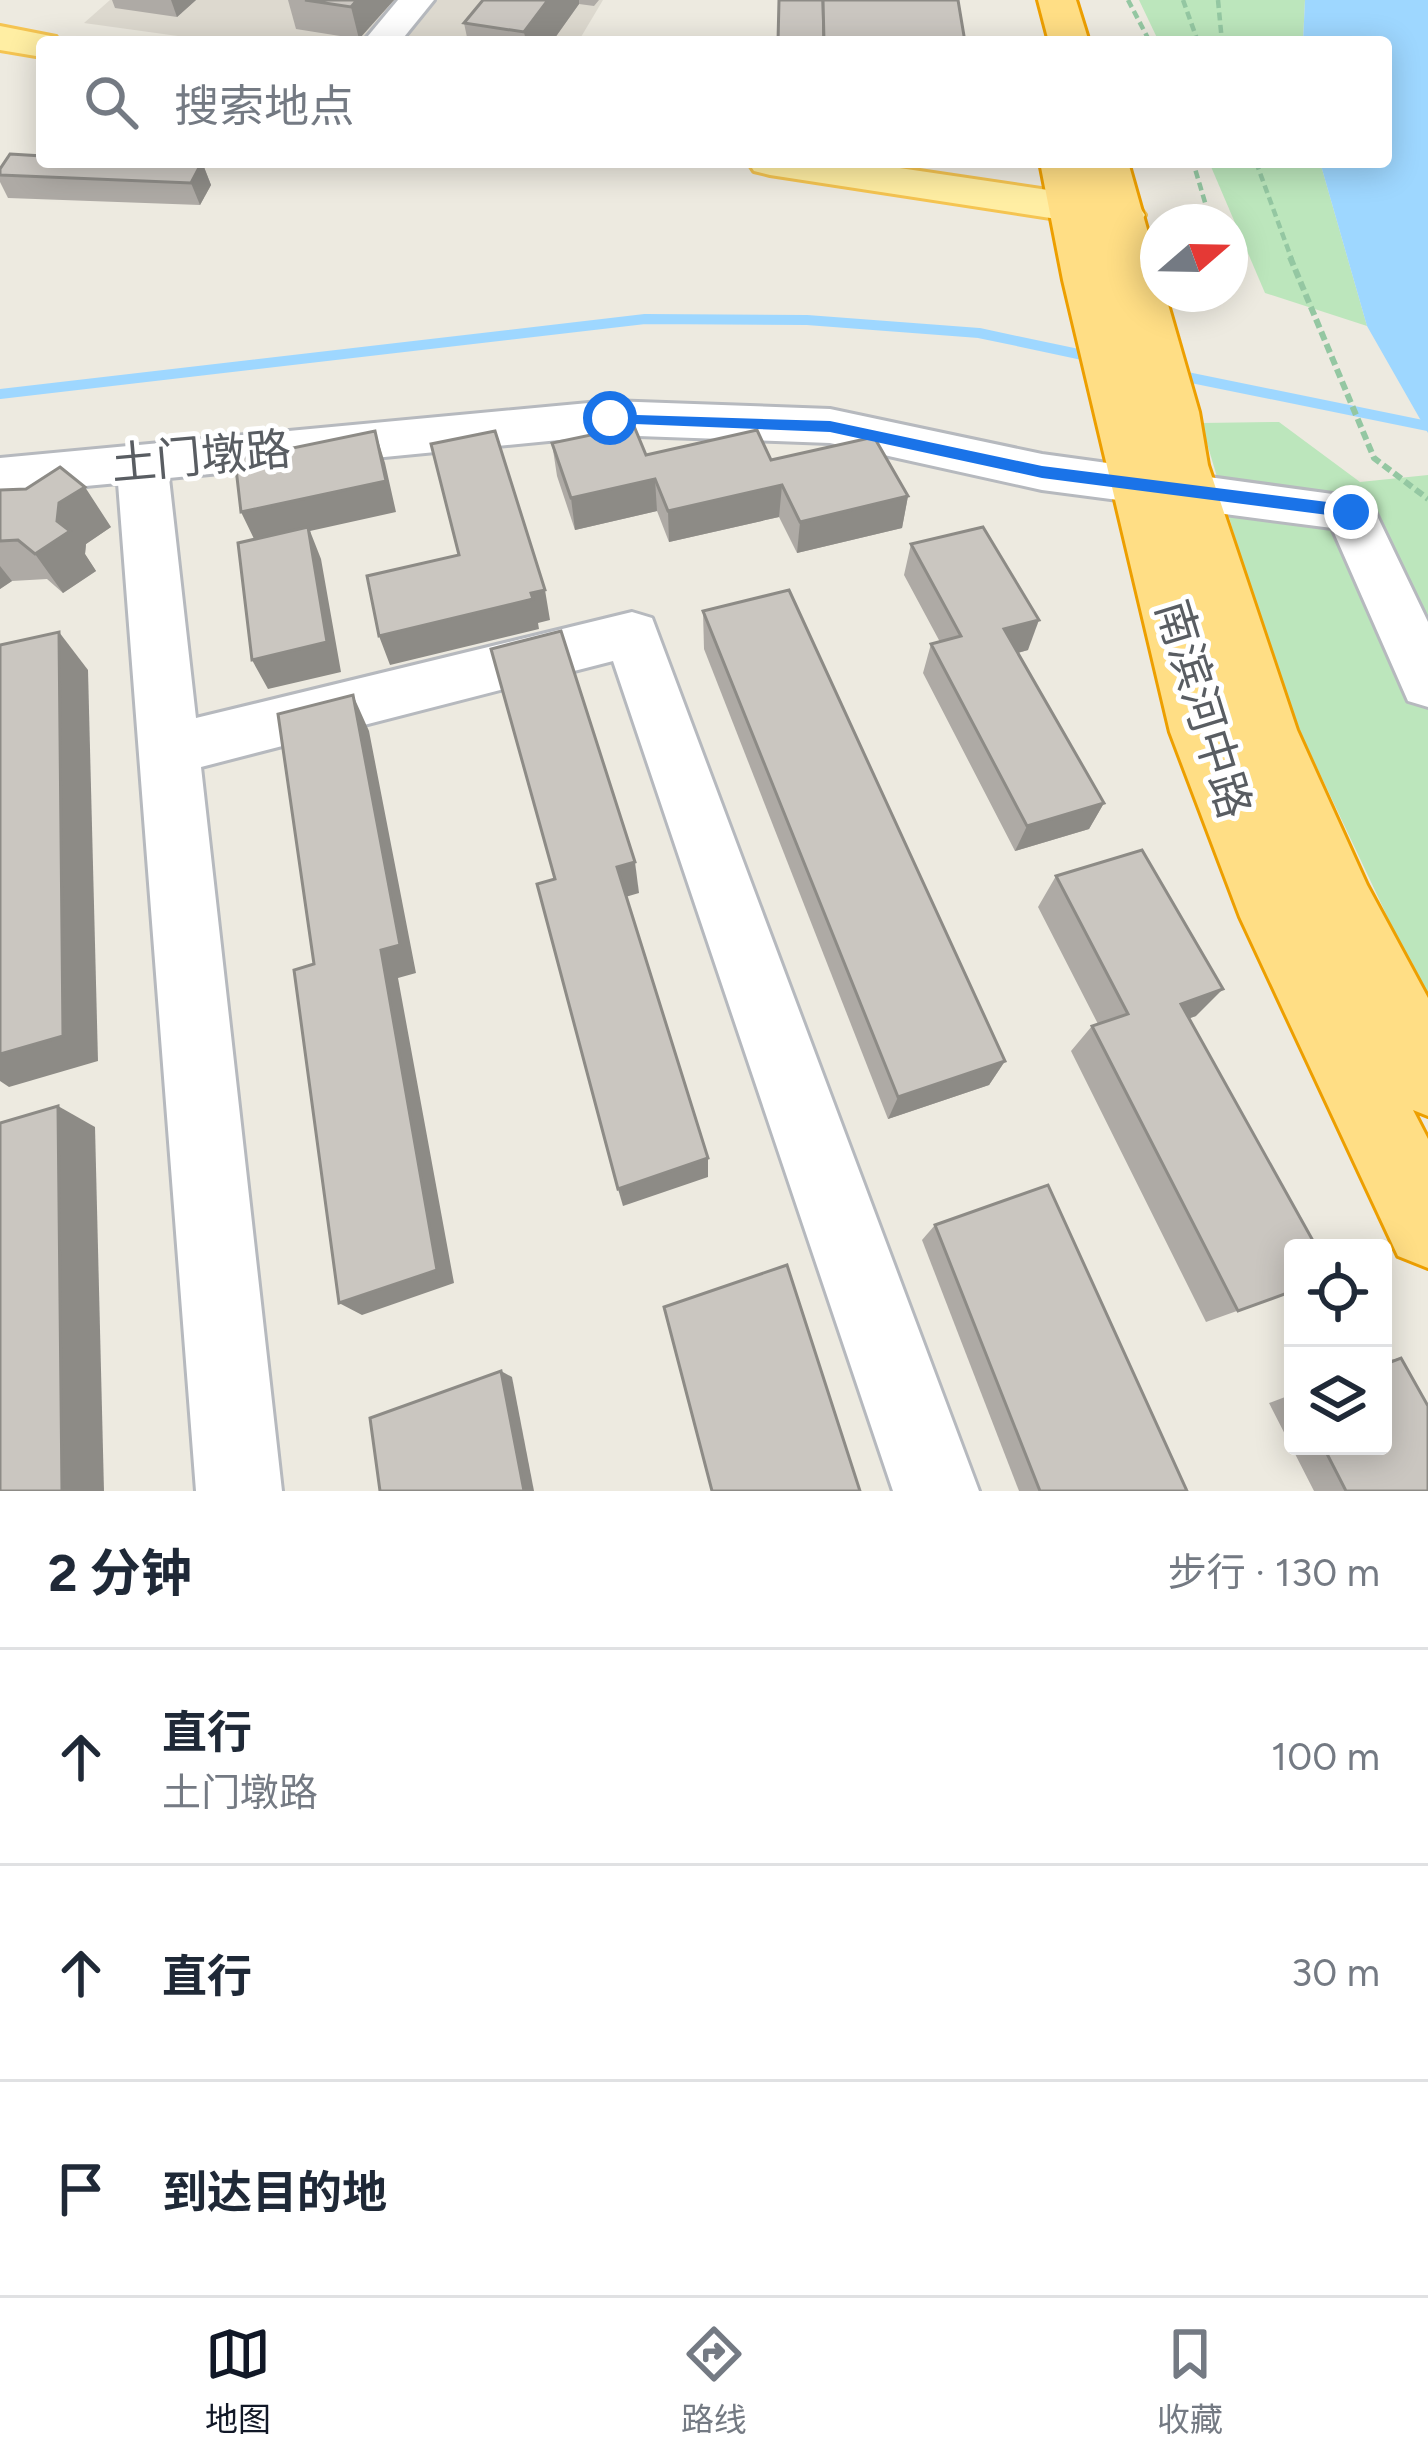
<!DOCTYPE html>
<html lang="zh">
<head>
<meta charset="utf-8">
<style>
  body { margin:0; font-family:Figtree,"Noto Sans SC",sans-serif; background:#f2f2f3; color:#1f2937 }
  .controls { position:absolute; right:36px; bottom:36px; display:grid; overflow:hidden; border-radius:12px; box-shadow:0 6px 30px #0003 }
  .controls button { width:108px; height:108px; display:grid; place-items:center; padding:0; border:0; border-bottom:3px solid #e0e1e3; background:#fff; color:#1f2937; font:60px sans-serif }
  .compass { position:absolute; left:1140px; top:204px; width:108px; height:108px; border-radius:50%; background:#fff; box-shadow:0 6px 30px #0003; rotate:70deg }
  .stop { position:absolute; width:36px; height:36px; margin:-27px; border:9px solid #1a73e8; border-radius:50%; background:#fff }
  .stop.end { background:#1a73e8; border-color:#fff; box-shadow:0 3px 12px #0008 }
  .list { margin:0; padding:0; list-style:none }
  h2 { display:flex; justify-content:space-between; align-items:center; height:156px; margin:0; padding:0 48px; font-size:51px }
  h2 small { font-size:39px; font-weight:400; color:#747a83 }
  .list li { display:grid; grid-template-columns:78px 1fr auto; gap:36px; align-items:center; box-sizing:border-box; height:216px; padding:0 48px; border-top:3px solid #e0e1e3 }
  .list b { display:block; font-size:45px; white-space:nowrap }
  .list p { margin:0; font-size:39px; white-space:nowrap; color:#747a83 }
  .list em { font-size:39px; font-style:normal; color:#747a83 }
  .icon { flex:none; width:66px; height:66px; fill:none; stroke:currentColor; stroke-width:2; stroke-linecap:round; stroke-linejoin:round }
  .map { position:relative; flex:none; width:1428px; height:1491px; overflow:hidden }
  .search { position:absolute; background:#fff; box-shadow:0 6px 30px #0003; left:36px; right:36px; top:36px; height:132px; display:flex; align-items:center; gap:30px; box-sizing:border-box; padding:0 42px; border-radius:12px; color:#747a83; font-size:45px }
  .sheet { height:804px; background:#fff }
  nav { display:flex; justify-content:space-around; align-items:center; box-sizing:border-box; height:168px; border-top:3px solid #e0e1e3; background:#fff; font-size:33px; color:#747a83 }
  nav a { display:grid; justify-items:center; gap:6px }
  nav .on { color:#111827 }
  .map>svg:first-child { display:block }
  .education { fill:#ddd9cf }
  .green { fill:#bce6bc }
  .water { fill:#9ed7ff }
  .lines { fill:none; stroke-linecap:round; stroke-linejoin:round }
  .stream { stroke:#9ed7ff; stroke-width:10 }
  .minor-casing { stroke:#b6b9be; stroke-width:6 }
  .major-casing { stroke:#f5c451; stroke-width:6 }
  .highway-casing { stroke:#ed9f00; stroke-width:6 }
  .path-far1 { stroke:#94c7a2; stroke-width:4.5; stroke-dasharray:8 4.5; stroke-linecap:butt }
  .path { stroke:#94c7a2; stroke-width:6; stroke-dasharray:9 4.5; stroke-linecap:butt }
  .minor { fill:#fff; fill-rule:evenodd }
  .major { fill:#ffeea3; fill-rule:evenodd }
  .highway { fill:#ffde85; fill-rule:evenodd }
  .wall { fill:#aeaaa5 }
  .shaded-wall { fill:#8d8b86 }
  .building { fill:#cac6c0; stroke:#8d8b86; stroke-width:3 }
  .route { fill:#1a73e8 }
  .labels { text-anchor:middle; stroke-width:10; stroke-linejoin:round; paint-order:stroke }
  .street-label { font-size:45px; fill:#595d62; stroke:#fff }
</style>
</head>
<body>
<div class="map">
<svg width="1428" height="1491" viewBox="0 0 1428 1491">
  <rect width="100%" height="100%" fill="#edeae0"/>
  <path class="education" d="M110 0H603L578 42H221L84 23Z"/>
  <g class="green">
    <path d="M1139 0H1305L1303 42H1159Z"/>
    <path d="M1209 162H1320L1367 326 1265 293Z"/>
    <path d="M1279 422 1360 482 1428 475V1003L1280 689 1201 423Z"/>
  </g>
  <path class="water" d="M1305 0H1428V433L1367 326 1320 162H1386V42H1303Z"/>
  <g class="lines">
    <g class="stream">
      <path d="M1172 374 1428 426"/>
      <path d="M0 394 645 319 807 320 979 333 1097 358"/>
    </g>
    <defs>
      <g id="minor">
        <path d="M398 0H434L400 42H363Z"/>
        <path d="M610 401 830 409 1042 454 1369 499 1428 622V707L1408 701 1332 528 1042 490 830 443 610 435 169 478 196 718 632 612 652 618 979 1491H893L613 661 201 767 282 1491H196L118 483 0 494V458Z"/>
      </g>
      <g id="major">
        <path d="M0 26 56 37 60 42H42V57L0 50Z"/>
        <path d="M748 162H859L1122 201 1138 205 1145 215 1138 225 1122 229 770 175 754 171Z"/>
      </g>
      <g id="highway">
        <path d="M1038 0H1076L1089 42H1049Z"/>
        <path d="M1040 162H1128L1158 268V294H1165L1199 412 1208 465 1297 730 1367 885 1428 998V1116L1413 1110 1428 1139V1268L1398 1256 1240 917 1170 732 1063 280Z"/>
      </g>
    </defs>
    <use href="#minor" class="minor-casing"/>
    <use href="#major" class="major-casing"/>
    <use href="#highway" class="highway-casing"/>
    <g class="path-far1">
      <path d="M1128 0 1150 42"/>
      <path d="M1183 0 1198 42"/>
      <path d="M1218 0 1222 42"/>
      <path d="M1256 162 1292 260"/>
      <path d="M1165 217 1210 219 1193 162"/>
    </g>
    <path class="path" d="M1290 257 1374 458 1428 499"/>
    <use href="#minor" class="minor"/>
    <use href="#major" class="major"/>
    <use href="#highway" class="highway"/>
  </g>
  <g class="wall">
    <path d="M112 0H196L177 17 115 8Z"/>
    <path d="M288 0H394L359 39 296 29Z"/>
    <path d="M483 0H599L594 6 579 4 552 42H468L464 23Z"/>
    <path d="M202 162 211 185 200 205 8 198 0 182V169Z"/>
    <path d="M552 443 646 455 771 460 908 496 902 528 797 553 779 517 669 542 657 511 575 530 557 476Z"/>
    <path d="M0 490 111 527 86 544 85 554 96 571 63 593 47 579 12 581 0 589Z"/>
    <path d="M911 544 1028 650 1018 653 1104 803 1089 829 1015 851 923 673 931 644 940 642 904 575Z"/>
    <path d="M703 611 1005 1061 989 1085 888 1119 704 649Z"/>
    <path d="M1056 876 1196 1016 1190 1018 1293 1291 1206 1322 1071 1051 1092 1026 1098 1024 1038 907Z"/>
    <path d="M935 1225 1187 1491H1019L922 1240Z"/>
    <path d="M1401 1358 1428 1491H1314L1269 1403 1293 1394V1446H1383V1361Z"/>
  </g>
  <g class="shaded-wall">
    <path d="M171 0H196L177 17Z"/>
    <path d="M357 0H394L359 39 351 7Z"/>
    <path d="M548 0H579V4L552 42H526L524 32Z"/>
    <path d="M202 162 211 185 200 205 191 183Z"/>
    <path d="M375 431 385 463 396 512 310 531 321 559 341 672 268 689 252 660 256 543 241 512Z"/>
    <path d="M655 479 657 511 575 530 571 498Z"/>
    <path d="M782 485 779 517 669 542 668 511Z"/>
    <path d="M85 487 111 527 86 544 85 554 96 571 63 593 35 554 57 521 59 503Z"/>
    <path d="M908 496 902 528 797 553 800 522Z"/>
    <path d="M0 566 12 581 0 589Z"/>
    <path d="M545 590 550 620 538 623 539 629 390 665 379 636Z"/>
    <path d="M1039 620 1028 650 994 659 1004 629Z"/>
    <path d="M59 632 88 670 98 1061 9 1087 0 1081V1054Z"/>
    <path d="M353 695 369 731 416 973 398 978 454 1283 362 1315 339 1303 381 950Z"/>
    <path d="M1104 803 1089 829 1015 851 1027 826Z"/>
    <path d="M635 862 639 893 622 898 617 867Z"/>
    <path d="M1223 989 1196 1016 1156 1030 1181 1004Z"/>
    <path d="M1005 1061 989 1085 888 1119 898 1097Z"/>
    <path d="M58 1106 95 1127 104 1491H62Z"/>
    <path d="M708 1158V1177L623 1206 618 1189Z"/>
    <path d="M501 1371 512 1377 534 1491H524Z"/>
  </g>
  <g class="building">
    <path d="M305 0H357L351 7Z"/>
    <path d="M483 0H548L524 32 464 23Z"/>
    <path d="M779 0H823L824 42H778Z"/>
    <path d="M823 0H958L965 42H824Z"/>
    <path d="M10 154 42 156V162H202L191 183 0 175V169Z"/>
    <path d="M634 426 646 455 757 430 771 460 874 437 908 496 800 522 782 485 668 511 655 479 571 498 552 443Z"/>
    <path d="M375 431 386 481 241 512 235 460Z"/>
    <path d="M495 431 545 590 531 593 533 599 379 636 367 576 459 555 431 444Z"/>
    <path d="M60 467 85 487 59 503 57 521 70 531 35 554 18 540 0 541V490L26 489Z"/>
    <path d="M308 527 327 642 252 660 238 543Z"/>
    <path d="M983 527 1039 620 1004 629 1104 803 1027 826 931 644 961 636 911 544Z"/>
    <path d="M789 590 1005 1061 898 1097 703 611Z"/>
    <path d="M561 631 635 862 617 867 708 1158 618 1189 537 884 555 879 491 649Z"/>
    <path d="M59 632 63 1036 0 1054V645Z"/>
    <path d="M353 695 400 945 381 950 437 1270 339 1303 294 970 314 964 278 714Z"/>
    <path d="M1142 850 1223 989 1181 1004 1317 1248H1293V1291L1238 1311 1092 1026 1128 1014 1056 876Z"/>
    <path d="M58 1106 62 1491H0V1123Z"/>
    <path d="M1048 1185 1187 1491H1040L935 1225Z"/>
    <path d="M787 1265 860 1491H712L664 1307Z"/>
    <path d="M1401 1358 1428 1406V1491H1346L1323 1446H1383V1365Z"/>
    <path d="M501 1371 524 1491H380L370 1418Z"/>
  </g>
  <path class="route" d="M605 414 830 421 1042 466 1351 505 1359 512 1351 518 1042 478 830 432 610 423 605 421Z"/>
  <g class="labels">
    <g class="street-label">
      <text transform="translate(201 456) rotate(-5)" y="16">土门墩路</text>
      <text transform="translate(1204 709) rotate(73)" y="16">南滨河中路</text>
    </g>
  </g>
</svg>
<div class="controls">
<button><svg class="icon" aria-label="locate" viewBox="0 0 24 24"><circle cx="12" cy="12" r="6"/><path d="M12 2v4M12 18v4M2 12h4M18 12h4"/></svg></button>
<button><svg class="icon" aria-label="layers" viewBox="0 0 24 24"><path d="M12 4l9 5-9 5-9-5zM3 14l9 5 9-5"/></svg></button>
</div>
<svg class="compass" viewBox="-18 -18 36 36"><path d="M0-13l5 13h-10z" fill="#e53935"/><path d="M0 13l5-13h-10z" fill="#747a83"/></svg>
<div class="stop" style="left:610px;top:418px"></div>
<div class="stop end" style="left:1351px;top:512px"></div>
<div class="search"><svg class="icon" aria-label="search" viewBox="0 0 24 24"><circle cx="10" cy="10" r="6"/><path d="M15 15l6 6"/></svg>搜索地点</div>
</div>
<section class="sheet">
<h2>2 分钟<small>步行 · 130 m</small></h2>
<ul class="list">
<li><svg class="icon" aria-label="ahead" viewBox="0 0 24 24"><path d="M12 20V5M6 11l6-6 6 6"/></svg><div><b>直行</b><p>土门墩路</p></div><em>100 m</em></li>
<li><svg class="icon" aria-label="ahead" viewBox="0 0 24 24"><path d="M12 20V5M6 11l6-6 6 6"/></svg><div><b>直行</b></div><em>30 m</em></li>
<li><svg class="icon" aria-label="arrive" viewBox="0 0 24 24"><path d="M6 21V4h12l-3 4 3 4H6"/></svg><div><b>到达目的地</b></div></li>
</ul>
</section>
<nav>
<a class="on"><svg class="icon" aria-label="map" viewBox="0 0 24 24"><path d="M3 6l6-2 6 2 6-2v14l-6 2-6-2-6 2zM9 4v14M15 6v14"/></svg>地图</a>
<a><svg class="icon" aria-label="directions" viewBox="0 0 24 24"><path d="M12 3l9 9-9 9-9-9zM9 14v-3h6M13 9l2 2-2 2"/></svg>路线</a>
<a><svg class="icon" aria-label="saved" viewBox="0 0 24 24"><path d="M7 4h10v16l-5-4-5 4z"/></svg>收藏</a>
</nav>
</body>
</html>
